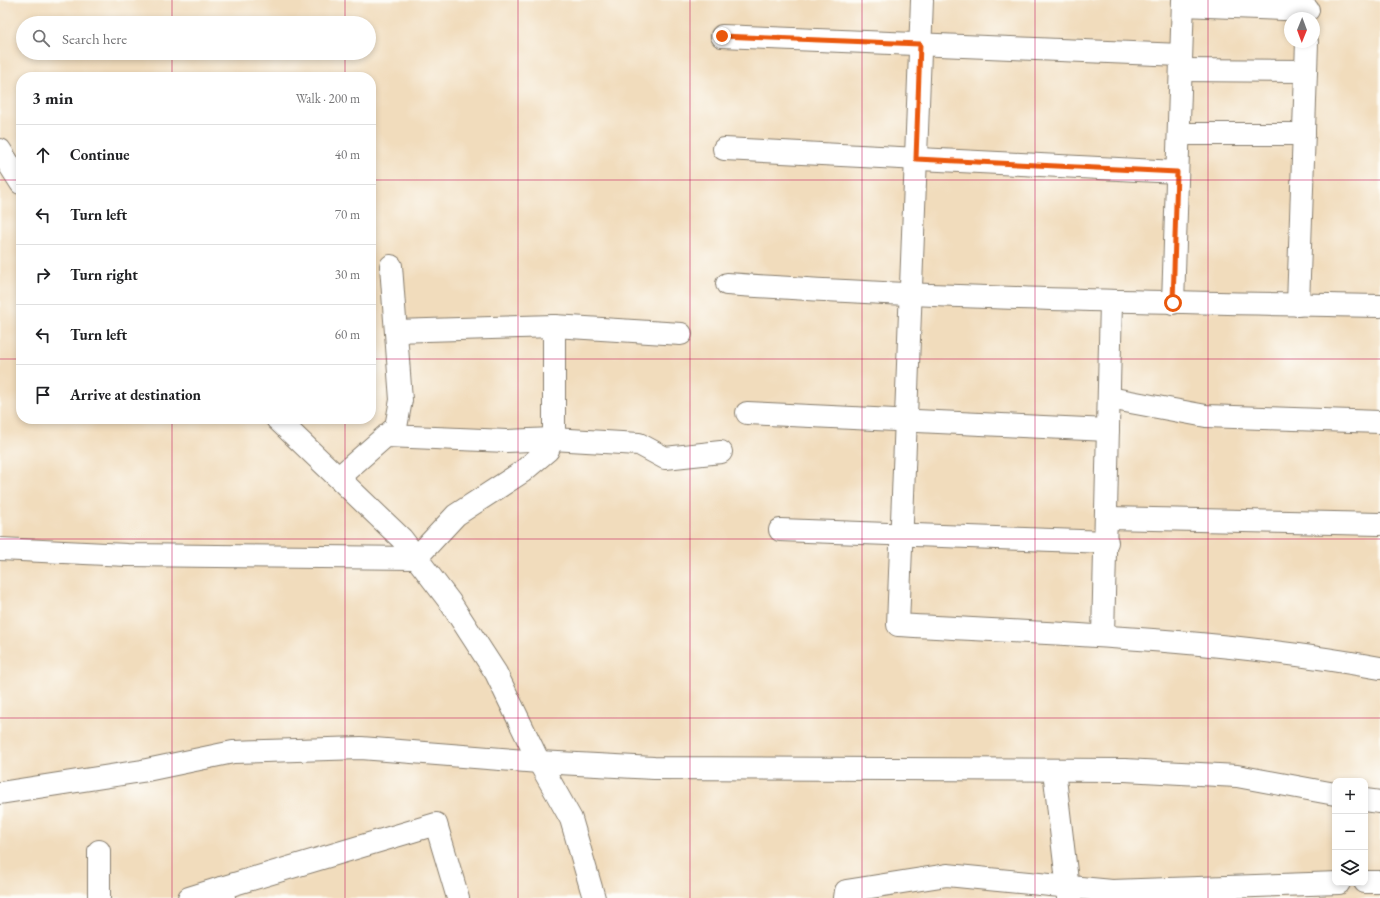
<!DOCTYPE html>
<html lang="en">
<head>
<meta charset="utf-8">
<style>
  body { margin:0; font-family:"EB Garamond",serif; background:#f6f6f6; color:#202124 }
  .controls { position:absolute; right:12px; bottom:12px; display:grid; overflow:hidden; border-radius:8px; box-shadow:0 2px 6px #0003 }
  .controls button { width:36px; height:36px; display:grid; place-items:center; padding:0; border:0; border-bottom:1px solid #e0e0e0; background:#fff; color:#202124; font:20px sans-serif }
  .compass { position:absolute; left:1284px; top:12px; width:36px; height:36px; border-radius:50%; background:#fff; box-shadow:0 2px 6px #0003; rotate:181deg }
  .stop { position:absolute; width:12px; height:12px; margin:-9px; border:3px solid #ea580c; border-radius:50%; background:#fff }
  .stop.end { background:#ea580c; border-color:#fff; box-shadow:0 1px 4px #0008 }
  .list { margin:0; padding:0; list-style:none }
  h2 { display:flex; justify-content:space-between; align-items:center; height:52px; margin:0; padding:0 16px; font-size:17px }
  h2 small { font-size:13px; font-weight:400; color:#757577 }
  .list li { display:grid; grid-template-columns:26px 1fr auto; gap:12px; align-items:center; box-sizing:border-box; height:60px; padding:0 16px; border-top:1px solid #e0e0e0 }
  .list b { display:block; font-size:15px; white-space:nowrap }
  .list em { font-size:13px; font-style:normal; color:#757577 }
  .icon { flex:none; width:22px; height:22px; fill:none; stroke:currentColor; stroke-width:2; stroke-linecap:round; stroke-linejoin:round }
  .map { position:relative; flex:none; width:1380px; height:898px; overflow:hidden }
  .search { position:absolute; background:#fff; box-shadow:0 2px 6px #0003; left:16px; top:16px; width:360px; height:44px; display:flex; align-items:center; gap:10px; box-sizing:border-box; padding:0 14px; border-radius:22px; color:#757577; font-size:15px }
  .panel { position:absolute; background:#fff; box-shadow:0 2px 6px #0003; left:16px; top:72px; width:360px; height:352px; border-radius:16px }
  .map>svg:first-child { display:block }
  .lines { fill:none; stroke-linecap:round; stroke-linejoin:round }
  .street-casing { stroke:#867c6c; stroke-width:24 }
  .street { stroke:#fff; stroke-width:22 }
  .route { stroke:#ea580c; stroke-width:5 }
  .grid { fill:none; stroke:#c2185b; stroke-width:1; stroke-opacity:0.55 }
</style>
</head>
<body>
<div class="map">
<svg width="1380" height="898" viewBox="0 0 1380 898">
  <rect width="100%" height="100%" fill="#fdfcf7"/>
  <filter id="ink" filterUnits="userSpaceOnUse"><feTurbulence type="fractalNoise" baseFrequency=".025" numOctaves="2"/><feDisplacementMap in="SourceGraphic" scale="8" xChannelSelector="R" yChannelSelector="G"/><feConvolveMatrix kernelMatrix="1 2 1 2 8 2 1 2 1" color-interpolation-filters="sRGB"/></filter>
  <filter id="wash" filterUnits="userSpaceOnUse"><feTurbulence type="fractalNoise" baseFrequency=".012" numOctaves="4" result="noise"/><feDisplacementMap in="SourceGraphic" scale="16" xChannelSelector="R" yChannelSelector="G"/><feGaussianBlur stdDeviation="0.9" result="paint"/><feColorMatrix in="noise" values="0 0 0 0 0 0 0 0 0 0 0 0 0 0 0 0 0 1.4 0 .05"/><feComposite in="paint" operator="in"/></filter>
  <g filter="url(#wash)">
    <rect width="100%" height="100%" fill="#f1dcbc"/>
  </g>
  <g filter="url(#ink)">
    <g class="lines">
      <defs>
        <g id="street">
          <path d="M922 0 898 625C1059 634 1221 639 1380 668"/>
          <path d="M1183 5 1308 10"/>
          <path d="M722 36 1181 55"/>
          <path d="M1181 70 1306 71"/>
          <path d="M1179 134H1304"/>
          <path d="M724 149 1177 172"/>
          <path d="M0 150 21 183"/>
          <path d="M727 284C944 299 1162 302 1380 306"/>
          <path d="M1173 303 1183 0"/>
          <path d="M1298 305 1307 42"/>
          <path d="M396 331 554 326 681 334"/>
          <path d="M1109 398 1206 416 1380 422"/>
          <path d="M747 413 1108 430"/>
          <path d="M277 419 402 539 450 602 496 673 539 762 571 819 594 898"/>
          <path d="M387 436 507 441 552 439 639 444 665 458 721 452"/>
          <path d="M339 477 396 427 401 400 391 266"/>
          <path d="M1108 518 1380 524"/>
          <path d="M780 530 1107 542"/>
          <path d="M0 549 127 555 416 558 456 515 522 472 548 450 554 434V326"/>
          <path d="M1103 636 1111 302"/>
          <path d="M1054 770 1069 898"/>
          <path d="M0 793 142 771 233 752 361 748 539 762 654 768 1125 770 1237 776 1335 794"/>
          <path d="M1365 800 1380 802"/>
          <path d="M1365 882H1380"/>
          <path d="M99 898V851"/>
          <path d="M189 898 221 888"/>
          <path d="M224 898 221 888 436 824 458 898"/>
          <path d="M845 898 846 891 947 875 1112 891 1339 883"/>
        </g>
      </defs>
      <use href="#street" class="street-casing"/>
      <use href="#street" class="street"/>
    </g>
  </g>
  <g class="lines" filter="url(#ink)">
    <path class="route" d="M722 36 920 44 916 159 1177 172 1173 303"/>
  </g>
  <path class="grid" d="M172 0V23M345 0V23M518 0V898M690 0V898M862 0V898M1035 0V898M1208 0V898M172 53V77M345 53V77M0 180H21M371 180H1380M0 359H21M371 359H1380M172 419V898M345 419V898M0 539H1380M0 718H1380"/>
</svg>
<div class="controls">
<button>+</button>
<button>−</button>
<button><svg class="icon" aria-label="layers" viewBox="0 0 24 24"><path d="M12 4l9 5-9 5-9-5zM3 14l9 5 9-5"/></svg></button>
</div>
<svg class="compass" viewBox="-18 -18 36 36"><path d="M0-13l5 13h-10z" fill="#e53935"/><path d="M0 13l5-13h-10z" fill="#757577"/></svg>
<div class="stop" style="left:1173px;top:303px"></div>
<div class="stop end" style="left:722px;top:36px"></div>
<div class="search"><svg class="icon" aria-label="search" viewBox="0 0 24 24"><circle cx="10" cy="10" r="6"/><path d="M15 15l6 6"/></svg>Search here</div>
<section class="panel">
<h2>3 min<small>Walk · 200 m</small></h2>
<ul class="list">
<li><svg class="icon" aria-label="ahead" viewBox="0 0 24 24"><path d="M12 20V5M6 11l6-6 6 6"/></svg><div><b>Continue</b></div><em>40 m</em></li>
<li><svg class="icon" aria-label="left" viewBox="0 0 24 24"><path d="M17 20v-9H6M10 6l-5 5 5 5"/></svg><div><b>Turn left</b></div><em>70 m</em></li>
<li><svg class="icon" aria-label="right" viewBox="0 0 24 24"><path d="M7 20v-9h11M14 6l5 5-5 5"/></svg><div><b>Turn right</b></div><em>30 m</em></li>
<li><svg class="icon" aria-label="left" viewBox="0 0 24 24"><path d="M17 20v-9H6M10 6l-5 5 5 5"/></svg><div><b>Turn left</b></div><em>60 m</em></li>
<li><svg class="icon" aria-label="arrive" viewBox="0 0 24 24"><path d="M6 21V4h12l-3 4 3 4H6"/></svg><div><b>Arrive at destination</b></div></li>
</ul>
</section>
</div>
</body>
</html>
